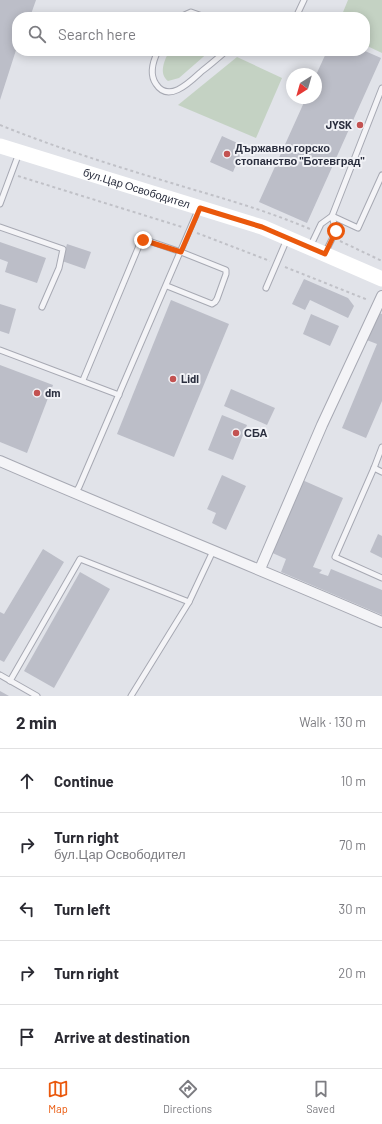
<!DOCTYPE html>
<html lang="en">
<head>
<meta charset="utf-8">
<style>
  body { margin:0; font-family:Barlow,sans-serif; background:#f2f2f3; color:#2b2b33 }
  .compass { position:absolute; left:286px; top:68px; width:36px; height:36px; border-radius:50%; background:#fff; box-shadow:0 2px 10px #0003; rotate:217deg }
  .stop { position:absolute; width:12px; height:12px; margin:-9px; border:3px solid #ea580c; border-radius:50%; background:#fff }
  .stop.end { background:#ea580c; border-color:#fff; box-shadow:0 1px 4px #0008 }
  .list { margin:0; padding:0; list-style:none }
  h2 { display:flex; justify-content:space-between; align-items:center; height:52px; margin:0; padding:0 16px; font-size:17px }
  h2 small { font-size:13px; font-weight:400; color:#7c7c81 }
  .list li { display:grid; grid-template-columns:26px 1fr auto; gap:12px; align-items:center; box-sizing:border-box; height:64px; padding:0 16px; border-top:1px solid #e1e1e2 }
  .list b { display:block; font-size:15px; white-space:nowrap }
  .list p { margin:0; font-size:13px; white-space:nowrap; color:#7c7c81 }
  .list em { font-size:13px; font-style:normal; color:#7c7c81 }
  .icon { flex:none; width:22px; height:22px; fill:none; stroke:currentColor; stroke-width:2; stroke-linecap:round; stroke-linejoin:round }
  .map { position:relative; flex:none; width:382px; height:696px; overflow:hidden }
  .search { position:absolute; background:#fff; box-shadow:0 2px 10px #0003; left:12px; right:12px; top:12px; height:44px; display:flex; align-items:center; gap:10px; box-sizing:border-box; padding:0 14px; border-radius:16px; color:#7c7c81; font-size:15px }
  .sheet { height:372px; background:#fff }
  nav { display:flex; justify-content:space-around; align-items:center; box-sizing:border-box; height:56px; border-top:1px solid #e1e1e2; background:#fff; font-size:11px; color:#7c7c81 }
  nav a { display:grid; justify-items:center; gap:2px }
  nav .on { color:#ea580c }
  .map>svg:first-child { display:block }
  .green { fill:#c4d2c3 }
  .building { fill:#bcbec8 }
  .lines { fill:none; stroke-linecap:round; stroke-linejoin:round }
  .lane-casing { stroke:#a7a9b3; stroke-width:7 }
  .street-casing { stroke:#a7a9b3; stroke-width:12 }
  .path { stroke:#c0c1c7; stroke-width:2; stroke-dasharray:3 3; stroke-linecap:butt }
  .lane { stroke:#f4f4f7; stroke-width:5 }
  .street { stroke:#f4f4f7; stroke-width:10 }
  .secondary { stroke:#fff; stroke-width:15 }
  .route { stroke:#ea580c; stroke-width:5 }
  .poi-dot { fill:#c35251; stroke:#f1f2f6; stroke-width:1.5 }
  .labels { text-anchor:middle; stroke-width:4; stroke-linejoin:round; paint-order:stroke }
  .poi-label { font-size:11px; font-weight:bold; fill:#2b2f3f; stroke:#f1f2f6; text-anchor:start }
  .street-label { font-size:11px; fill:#2b2f3f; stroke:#f1f2f6 }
</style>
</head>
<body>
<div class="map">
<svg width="382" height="696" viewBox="0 0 382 696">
  <rect width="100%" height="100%" fill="#e1e3e9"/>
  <g class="green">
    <path d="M348 0H382V53L365 45V17H341Z"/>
    <path d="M169 51H210L179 78 168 81C158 73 165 60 169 51Z"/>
    <path d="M237 57 282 78 256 138 178 105Z"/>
  </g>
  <g class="building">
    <path d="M0 0H36L30 17H17V47L0 100Z"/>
    <path d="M327 51H365L381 58 307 223 259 202 306 98H316V75Z"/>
    <path d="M222 136 244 146 233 172 210 162Z"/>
    <path d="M0 242 46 258 37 283 5 272 8 262 0 259Z"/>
    <path d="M67 244 91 252 85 269 62 261Z"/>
    <path d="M304 279 348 298 354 306 348 318 310 300 305 310 292 304Z"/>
    <path d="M171 300 229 324 174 457 117 434Z"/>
    <path d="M0 304 16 309 9 334 0 331Z"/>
    <path d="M376 312 382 314V401L366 438 342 428 377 344 364 339Z"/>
    <path d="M311 314 339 326 330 346 303 334Z"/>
    <path d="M0 365 53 385 27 453 0 442Z"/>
    <path d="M231 389 275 408 267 425 224 406Z"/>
    <path d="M222 415 247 425 233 460 208 450Z"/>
    <path d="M222 475 246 486 226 530 212 523 216 513 207 509Z"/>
    <path d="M300 479 343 498 313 567 322 570 319 573 328 576 331 569 382 590V615L281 572 286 559 268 551Z"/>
    <path d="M378 534 382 536V558L370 552Z"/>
    <path d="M43 549 64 562 4 662 0 660V612L4 614Z"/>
    <path d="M80 572 110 589 54 688 24 671Z"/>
    <path d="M0 691 9 696H0Z"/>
  </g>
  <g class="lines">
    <defs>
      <g id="lane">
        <path d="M180 17 191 12 205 17"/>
        <path d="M296 17 304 0"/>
        <path d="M158 51C153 61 149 74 156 84 169 104 191 81 202 71 210 65 218 58 226 51"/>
        <path d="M382 88 332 216 358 228 382 175"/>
        <path d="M0 204 19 153"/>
        <path d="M0 227 63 249 59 268 42 307"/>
        <path d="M310 247 321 224 332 216 336 231 325 253"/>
        <path d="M266 288 287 239"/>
        <path d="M0 350 119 395"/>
        <path d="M83 380 141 241 146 240 181 252 226 270V274L217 299 215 302 212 304 167 286"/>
        <path d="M382 447 374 468 335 557 382 578"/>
        <path d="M374 468 382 472"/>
        <path d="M75 493 79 487 199 208"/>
        <path d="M0 675 37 696"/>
        <path d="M10 681 80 559 189 602"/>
        <path d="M131 696 189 602 213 551"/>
      </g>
      <g id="street">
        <path d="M0 461C127 516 255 567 382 622"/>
        <path d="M260 569 322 425 382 296"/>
      </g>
    </defs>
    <use href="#lane" class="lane-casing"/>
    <use href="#street" class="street-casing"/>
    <g class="path">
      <path d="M0 125C62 150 125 169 188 188 229 200 270 212 310 229"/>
      <path d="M18 176 182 227"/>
      <path d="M197 233 270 261"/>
      <path d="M340 241 382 261"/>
      <path d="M285 267 368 300"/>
    </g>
    <use href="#lane" class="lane"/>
    <use href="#street" class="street"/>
    <path class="secondary" id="s1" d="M0 146 262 227 382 279"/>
  </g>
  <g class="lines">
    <path class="route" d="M143 240 181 252 200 208 262 227 325 254 336 231"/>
  </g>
  <g class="poi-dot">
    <circle cx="360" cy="125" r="4"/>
    <circle cx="227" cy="154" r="4"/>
    <circle cx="173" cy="379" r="4"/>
    <circle cx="37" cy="393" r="4"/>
    <circle cx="236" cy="433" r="4"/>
  </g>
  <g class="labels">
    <g class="poi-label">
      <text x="352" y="129" text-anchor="end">JYSK</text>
      <text x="235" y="152">Държавно горско<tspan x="235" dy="13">стопанство "Ботевград"</tspan></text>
      <text x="181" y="383">Lidl</text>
      <text x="45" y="397">dm</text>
      <text x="244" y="437">СБА</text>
    </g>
    <g class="street-label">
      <text dy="4" stroke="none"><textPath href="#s1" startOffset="143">бул.Цар Освободител</textPath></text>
    </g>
  </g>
</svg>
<svg class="compass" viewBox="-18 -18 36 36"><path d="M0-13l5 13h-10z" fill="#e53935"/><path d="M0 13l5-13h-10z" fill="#7c7c81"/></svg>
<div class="stop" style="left:336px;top:231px"></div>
<div class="stop end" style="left:143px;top:240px"></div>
<div class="search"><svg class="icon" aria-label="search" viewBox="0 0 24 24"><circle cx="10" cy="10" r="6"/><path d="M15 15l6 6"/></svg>Search here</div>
</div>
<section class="sheet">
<h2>2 min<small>Walk · 130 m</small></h2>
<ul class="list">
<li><svg class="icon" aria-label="ahead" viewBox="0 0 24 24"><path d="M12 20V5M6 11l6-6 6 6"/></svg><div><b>Continue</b></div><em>10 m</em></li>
<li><svg class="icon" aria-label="right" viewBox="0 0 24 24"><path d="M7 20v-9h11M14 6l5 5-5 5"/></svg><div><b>Turn right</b><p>бул.Цар Освободител</p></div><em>70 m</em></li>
<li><svg class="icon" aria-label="left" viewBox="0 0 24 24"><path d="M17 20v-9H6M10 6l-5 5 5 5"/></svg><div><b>Turn left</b></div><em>30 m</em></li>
<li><svg class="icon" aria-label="right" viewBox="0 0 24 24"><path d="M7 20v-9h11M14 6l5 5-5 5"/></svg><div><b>Turn right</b></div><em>20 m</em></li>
<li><svg class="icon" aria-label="arrive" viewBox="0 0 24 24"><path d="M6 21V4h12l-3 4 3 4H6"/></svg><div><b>Arrive at destination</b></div></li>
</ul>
</section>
<nav>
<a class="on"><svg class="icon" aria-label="map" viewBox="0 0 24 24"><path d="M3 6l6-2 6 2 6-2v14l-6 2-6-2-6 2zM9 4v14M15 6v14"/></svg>Map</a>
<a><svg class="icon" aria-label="directions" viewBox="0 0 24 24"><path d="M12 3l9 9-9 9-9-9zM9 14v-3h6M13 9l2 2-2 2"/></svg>Directions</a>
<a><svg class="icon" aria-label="saved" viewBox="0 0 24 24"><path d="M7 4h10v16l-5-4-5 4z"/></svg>Saved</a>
</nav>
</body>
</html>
